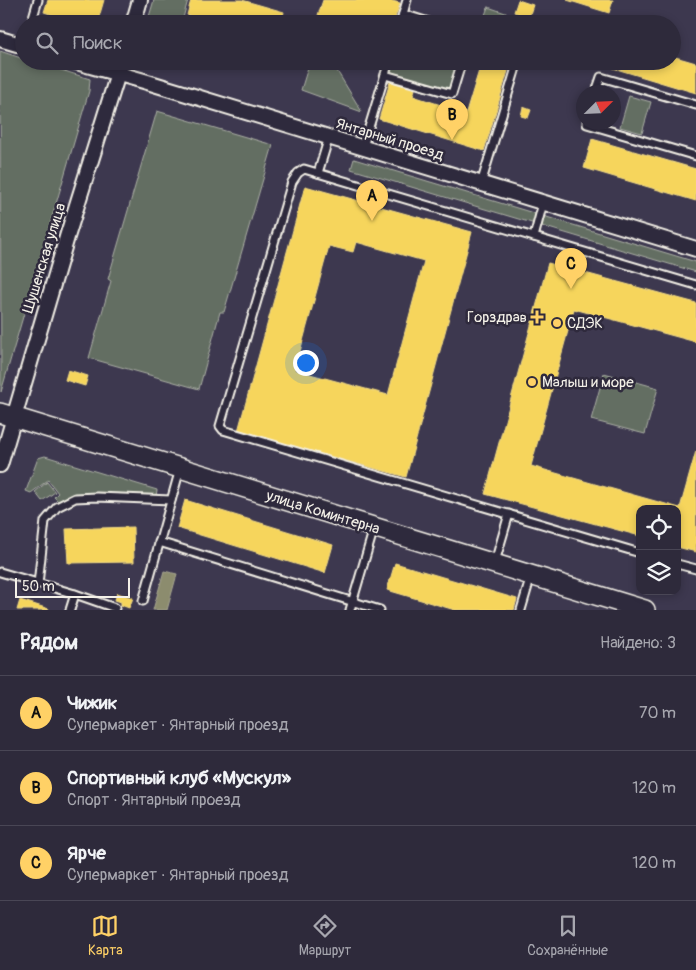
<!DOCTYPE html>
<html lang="ru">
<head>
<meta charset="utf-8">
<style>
  body { margin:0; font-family:Pangolin,sans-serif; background:#363242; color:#f1f3f6 }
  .controls { position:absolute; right:15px; bottom:15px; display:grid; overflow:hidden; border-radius:10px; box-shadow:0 2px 8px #0003 }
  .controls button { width:45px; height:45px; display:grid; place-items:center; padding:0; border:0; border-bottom:1px solid #494655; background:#2e2a3b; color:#f1f3f6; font:25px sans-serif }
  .compass { position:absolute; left:576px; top:85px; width:45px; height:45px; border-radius:50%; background:#2e2a3b; box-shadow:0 2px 8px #0003; rotate:66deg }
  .scale { position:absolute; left:15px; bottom:12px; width:115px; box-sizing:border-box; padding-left:5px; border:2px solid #f4f1e8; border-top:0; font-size:14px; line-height:18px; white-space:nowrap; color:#f4f1e8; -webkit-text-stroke:4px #2f2a3d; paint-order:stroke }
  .you { position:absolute; left:305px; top:362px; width:18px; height:18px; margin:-12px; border:4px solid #fff; border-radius:50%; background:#1a73e8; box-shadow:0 0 0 8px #1a73e833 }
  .badge { display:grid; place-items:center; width:32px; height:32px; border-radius:50%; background:#ffd166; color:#111; font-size:16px; font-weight:700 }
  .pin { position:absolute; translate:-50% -41px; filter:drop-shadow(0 1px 2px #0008) }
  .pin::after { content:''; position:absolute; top:26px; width:18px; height:15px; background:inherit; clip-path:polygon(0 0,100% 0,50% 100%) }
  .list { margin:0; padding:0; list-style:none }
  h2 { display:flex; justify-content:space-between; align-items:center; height:65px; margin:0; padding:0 20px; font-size:21px }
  h2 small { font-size:16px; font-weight:400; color:#a7a7af }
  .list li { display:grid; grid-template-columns:32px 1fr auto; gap:15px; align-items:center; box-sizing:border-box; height:75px; padding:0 20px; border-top:1px solid #494655 }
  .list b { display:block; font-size:19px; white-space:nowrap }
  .list p { margin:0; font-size:16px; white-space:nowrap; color:#a7a7af }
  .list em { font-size:16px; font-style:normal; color:#a7a7af }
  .icon { flex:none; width:28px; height:28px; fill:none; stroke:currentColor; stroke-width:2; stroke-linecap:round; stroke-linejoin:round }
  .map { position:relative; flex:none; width:696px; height:610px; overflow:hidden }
  .search { position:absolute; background:#2e2a3b; box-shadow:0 2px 8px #0003; left:15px; right:15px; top:15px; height:55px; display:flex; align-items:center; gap:12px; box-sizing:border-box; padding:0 18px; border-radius:28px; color:#a7a7af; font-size:19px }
  .sheet { height:290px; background:#2e2a3b }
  nav { display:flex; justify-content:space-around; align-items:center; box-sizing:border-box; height:70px; border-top:1px solid #494655; background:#2e2a3b; font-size:14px; color:#a7a7af }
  nav a { display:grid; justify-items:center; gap:2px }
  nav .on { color:#ffd166 }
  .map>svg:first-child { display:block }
  .green { fill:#636e62; stroke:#acb0a5 }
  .homes { fill:#f6d55c; stroke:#f5dd86; fill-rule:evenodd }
  .industry { fill:#8c8c6e; stroke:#abaa93 }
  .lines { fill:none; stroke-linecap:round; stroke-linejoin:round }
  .lane-casing { stroke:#f4f1e8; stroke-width:11 }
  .street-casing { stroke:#f4f1e8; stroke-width:18 }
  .secondary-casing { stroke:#f4f1e8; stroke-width:22 }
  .lane { stroke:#2f2a3d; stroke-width:7 }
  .street { stroke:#2f2a3d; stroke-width:14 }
  .secondary { stroke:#2f2a3d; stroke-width:19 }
  .poi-dot { fill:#ffd166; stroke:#2f2a3d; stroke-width:2 }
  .labels { text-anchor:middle; stroke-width:5; stroke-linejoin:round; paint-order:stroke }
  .street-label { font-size:15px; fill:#f4f1e8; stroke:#2f2a3d }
  .poi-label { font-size:15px; fill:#f4f1e8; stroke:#2f2a3d; text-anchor:start }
</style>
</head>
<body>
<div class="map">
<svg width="696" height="610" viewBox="0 0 696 610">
  <rect width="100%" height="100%" fill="#3d384f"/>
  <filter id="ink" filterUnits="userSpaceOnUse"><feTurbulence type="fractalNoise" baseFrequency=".02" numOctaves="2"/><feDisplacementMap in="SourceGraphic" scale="10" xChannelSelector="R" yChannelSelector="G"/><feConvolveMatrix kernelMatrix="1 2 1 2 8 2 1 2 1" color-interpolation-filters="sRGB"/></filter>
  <g filter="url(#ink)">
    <g class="green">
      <path d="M154 0H188L183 18 204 24H161L148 20Z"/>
      <path d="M488 7 523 19 522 24 482 23Z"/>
      <path d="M0 51 24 59V61H32L90 79 89 91 1 392Z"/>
      <path d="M310 61H331L362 112 301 90Z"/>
      <path d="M395 61H458L450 89 391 72Z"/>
      <path d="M629 96 651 102 642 133 620 127Z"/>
      <path d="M157 111 273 145 224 312H220L199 389 89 358 111 281 108 279Z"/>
      <path d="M354 159 696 262V272L351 169Z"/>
      <path d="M604 373 658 388 645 434 591 420Z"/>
      <path d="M45 456 157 490 156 496 88 493 70 495 59 502 54 497 58 493 48 480 31 493 26 491 38 458Z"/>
      <path d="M47 482 55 492 42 501 35 492Z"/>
    </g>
    <g class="homes">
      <path d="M48 0H104L97 24H81L44 12Z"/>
      <path d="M191 0H242L284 12 281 24H217L187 15Z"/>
      <path d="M323 0H376L382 2 383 0H388L400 3 393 24H353L318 15Z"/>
      <path d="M518 0 533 5 529 17 514 12Z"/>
      <path d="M567 0H613L609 13Z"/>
      <path d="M672 56 696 63V93L613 68 615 61H672Z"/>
      <path d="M471 61H511L484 151 379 119 390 82 415 89 413 96 466 113 480 67 470 64Z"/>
      <path d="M523 107 531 110 528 118 521 116Z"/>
      <path d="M592 139 696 169V201L584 168Z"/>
      <path d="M305 186 472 232 406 477 238 431ZM356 242 424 261 388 395 295 370 329 246 353 252Z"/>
      <path d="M548 263 696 303V342L574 309 531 466 680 508 696 451V552L677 547V509H640V536L485 494Z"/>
      <path d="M68 370 88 376 85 386 65 380Z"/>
      <path d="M185 500 333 545 325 573 177 528Z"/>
      <path d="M133 527 134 562 68 563 66 529Z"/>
      <path d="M395 563 517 599 514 610H455L387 590Z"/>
      <path d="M117 593 133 598 129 608 121 605V602L115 600Z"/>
      <path d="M20 600 49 609V610H17Z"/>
    </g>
    <path class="industry" d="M164 571 177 574 167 610H153Z"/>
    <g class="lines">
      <defs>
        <g id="lane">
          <path d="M403 14 435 24"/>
          <path d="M31 24 38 0"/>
          <path d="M400 24 407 0"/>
          <path d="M385 75 452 94 462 61"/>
          <path d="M596 92 601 77 696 105"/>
          <path d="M587 122V124L696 156"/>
          <path d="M363 147 389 61"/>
          <path d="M318 173 329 137"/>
          <path d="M481 184 518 61"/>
          <path d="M534 237 543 203"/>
          <path d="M159 542 380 610"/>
          <path d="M640 553 223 430 220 426 292 182 298 173 304 169 696 285"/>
          <path d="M495 562 509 514"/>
          <path d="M677 564 696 569"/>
          <path d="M0 572 75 594"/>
          <path d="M38 584 45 521 57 507 75 498 97 497 171 500"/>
          <path d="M143 601 180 469"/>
          <path d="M70 610 75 594 115 608"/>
          <path d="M350 610 374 528"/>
          <path d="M521 610 531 576"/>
        </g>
        <g id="street">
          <path d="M133 24 140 0"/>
          <path d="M0 39 24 46"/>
          <path d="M73 61 144 81 696 249"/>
          <path d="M0 465 67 237 122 61"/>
        </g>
        <path id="secondary" d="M0 413 645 610"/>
      </defs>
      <use href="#lane" class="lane-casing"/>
      <use href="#street" class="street-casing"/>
      <use href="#secondary" class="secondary-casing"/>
      <use href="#lane" class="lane"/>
      <use href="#street" class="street"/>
      <use href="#secondary" class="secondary"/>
    </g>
  </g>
  <g class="poi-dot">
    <path d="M534.5 309.5h5v5h5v5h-5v5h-5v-5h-5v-5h5z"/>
    <circle cx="557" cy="323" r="5"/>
    <circle cx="532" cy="382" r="5"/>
  </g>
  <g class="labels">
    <g class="street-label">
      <text transform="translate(390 139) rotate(17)" y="5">Янтарный проезд</text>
      <text transform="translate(44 258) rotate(-73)" y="5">Шушенская улица</text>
      <text transform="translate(323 512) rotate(17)" y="5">улица Коминтерна</text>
    </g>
    <g class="poi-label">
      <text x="527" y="322" text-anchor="end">Горздрав</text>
      <text x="567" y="328">СДЭК</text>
      <text x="542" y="387">Малыш и море</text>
    </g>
  </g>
</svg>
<div class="controls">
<button><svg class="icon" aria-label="locate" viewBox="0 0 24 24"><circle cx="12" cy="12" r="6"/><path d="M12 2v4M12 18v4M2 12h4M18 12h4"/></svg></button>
<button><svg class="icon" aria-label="layers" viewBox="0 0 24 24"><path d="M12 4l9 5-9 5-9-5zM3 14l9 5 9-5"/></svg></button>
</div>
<svg class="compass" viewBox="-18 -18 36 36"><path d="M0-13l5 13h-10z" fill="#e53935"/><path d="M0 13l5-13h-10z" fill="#a7a7af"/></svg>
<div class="scale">50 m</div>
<div class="you"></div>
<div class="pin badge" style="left:372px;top:221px">A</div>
<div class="pin badge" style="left:452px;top:140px">B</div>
<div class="pin badge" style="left:571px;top:289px">C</div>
<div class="search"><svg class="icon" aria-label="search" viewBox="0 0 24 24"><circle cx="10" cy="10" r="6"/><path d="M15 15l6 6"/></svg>Поиск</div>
</div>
<section class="sheet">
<h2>Рядом<small>Найдено: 3</small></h2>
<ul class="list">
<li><span class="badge">A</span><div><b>Чижик</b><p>Супермаркет · Янтарный проезд</p></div><em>70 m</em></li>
<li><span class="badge">B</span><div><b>Спортивный клуб «Мускул»</b><p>Спорт · Янтарный проезд</p></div><em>120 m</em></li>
<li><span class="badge">C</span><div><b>Ярче</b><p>Супермаркет · Янтарный проезд</p></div><em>120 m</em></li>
</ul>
</section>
<nav>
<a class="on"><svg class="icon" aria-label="map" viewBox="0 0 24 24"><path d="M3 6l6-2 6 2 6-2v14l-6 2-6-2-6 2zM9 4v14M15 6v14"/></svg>Карта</a>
<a><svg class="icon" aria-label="directions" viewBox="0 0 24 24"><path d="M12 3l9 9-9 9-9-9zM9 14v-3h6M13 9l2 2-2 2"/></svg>Маршрут</a>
<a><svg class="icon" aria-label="saved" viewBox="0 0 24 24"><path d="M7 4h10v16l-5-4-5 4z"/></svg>Сохранённые</a>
</nav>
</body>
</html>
